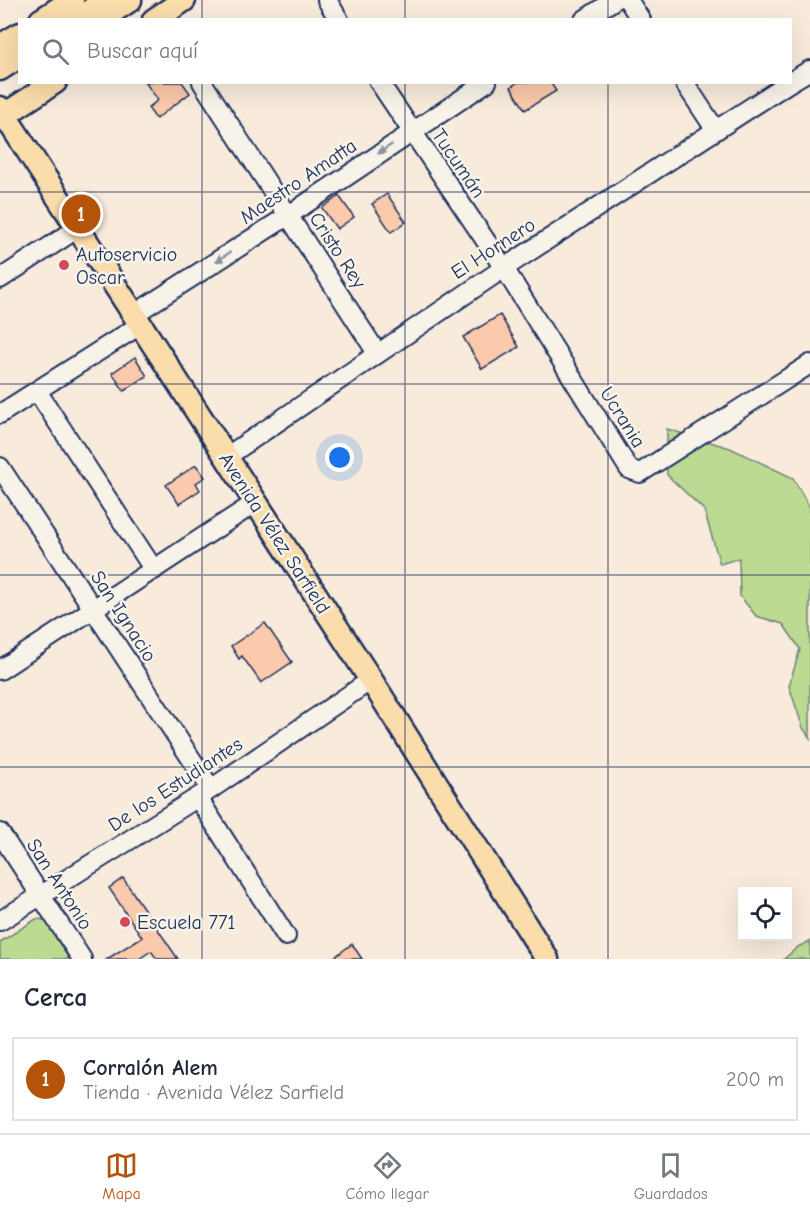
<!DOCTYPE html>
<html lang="es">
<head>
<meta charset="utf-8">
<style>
  body { margin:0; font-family:"Comic Neue",sans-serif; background:#f6f6f7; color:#1f2937 }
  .controls { position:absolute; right:18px; bottom:18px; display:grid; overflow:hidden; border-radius:0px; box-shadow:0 6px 24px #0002 }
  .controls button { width:54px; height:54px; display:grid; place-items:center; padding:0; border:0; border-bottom:2px solid #e0e1e3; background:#fff; color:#1f2937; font:30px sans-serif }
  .you { position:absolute; left:340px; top:458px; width:21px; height:21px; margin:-15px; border:4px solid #fff; border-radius:50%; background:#1a73e8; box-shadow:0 0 0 9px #1a73e833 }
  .badge { display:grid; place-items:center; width:39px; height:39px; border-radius:50%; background:#b45309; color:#fff; font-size:20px; font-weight:700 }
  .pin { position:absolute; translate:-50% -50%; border:3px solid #fff; box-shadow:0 2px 6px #0006 }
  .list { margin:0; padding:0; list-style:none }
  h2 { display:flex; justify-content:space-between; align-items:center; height:78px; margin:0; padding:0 24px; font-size:26px }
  h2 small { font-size:20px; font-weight:400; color:#747a83 }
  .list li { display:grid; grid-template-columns:39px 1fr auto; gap:18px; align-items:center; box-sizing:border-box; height:84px; margin:0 12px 12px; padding:0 12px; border:2px solid #e0e1e3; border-radius:0px }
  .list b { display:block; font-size:22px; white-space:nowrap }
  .list p { margin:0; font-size:20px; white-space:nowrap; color:#747a83 }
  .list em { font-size:20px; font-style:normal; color:#747a83 }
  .icon { flex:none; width:33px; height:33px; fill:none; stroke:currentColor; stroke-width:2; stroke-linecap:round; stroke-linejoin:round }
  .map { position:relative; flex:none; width:810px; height:959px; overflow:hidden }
  .search { position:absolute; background:#fff; box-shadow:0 6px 24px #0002; left:18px; right:18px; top:18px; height:66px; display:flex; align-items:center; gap:15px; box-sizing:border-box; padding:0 21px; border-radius:0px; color:#747a83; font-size:22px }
  .sheet { height:174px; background:#fff }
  nav { display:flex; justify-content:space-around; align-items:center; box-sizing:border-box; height:84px; border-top:2px solid #e0e1e3; background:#fff; font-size:16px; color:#747a83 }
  nav a { display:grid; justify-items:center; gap:3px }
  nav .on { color:#b45309 }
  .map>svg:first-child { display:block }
  .green { fill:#bcda92; stroke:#6c8478; stroke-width:1.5 }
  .building { fill:#fbc9ab; stroke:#1b2f5e; stroke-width:1.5 }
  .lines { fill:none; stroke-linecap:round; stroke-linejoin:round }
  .minor-casing { stroke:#1b2f5e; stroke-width:22 }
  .major-casing { stroke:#1b2f5e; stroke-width:27 }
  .minor { stroke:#f7f3e8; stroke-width:18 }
  .major { stroke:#faddab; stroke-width:22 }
  .oneway { fill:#8991a3 }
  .grid { fill:none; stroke:#1b2f5e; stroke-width:1.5; stroke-opacity:0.55 }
  .poi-dot { fill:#d1495b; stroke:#f7f3e8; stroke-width:2 }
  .labels { text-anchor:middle; stroke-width:5; stroke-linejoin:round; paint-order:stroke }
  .street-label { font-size:20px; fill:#1b2f5e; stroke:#f7f3e8 }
  .poi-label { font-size:20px; fill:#1b2f5e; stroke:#f7f3e8; text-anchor:start }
</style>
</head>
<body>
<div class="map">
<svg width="810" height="959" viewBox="0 0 810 959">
  <rect width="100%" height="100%" fill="#f8ebdc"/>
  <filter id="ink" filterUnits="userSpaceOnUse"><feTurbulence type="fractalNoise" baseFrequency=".0167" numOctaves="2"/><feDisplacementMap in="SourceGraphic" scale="12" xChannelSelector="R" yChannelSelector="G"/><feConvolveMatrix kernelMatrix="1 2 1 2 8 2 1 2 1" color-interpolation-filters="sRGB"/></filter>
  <g filter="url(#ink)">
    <g class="green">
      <path d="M667 429 730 448 793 478 810 508V738L803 728 789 686 800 649 783 624 756 616 740 596 739 558 720 564 704 510 667 475Z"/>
      <path d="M36 919 45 920 69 959H0V942Z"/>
      <path d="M810 941V959H784L798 947Z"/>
    </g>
    <g class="building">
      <path d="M145 82H182L190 93 156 119 148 108 158 100Z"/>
      <path d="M518 82H550L556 91 525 110 511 87Z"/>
      <path d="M387 194 406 222 391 232 372 204Z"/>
      <path d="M339 196 354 217 337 229 322 208Z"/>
      <path d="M500 315 519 347 482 369 463 337Z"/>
      <path d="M135 357 147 376 124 391 112 373Z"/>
      <path d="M196 465 205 477 196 483 200 490 179 504 166 485Z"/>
      <path d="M265 623 292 662 261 683 242 656 239 659 231 646Z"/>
      <path d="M123 878 178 959H157L151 951 139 959H107L142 937 109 888Z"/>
      <path d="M352 944 362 959H332Z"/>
    </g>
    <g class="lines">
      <defs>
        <g id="minor">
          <path d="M327 0 339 20"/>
          <path d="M628 0 641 20"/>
          <path d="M584 20 614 0"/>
          <path d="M202 82 377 353"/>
          <path d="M379 82 504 268 629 469 640 473 810 364"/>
          <path d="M684 82 715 129"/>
          <path d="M790 82 810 70"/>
          <path d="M0 279 78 228"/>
          <path d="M133 315 289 215 487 82"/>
          <path d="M37 391 154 570"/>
          <path d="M0 414 140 325"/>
          <path d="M226 457 504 268 790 82"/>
          <path d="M0 467 211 789"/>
          <path d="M0 670 255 503"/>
          <path d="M198 798 286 936"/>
          <path d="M0 833 82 959"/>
          <path d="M0 921 211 789 371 680"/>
        </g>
        <g id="major">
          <path d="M41 20 72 0"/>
          <path d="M76 20 106 0"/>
          <path d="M100 20 130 0"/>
          <path d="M154 20 184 0"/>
          <path d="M0 46 20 34"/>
          <path d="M0 69 20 56"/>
          <path d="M0 108 371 680 547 959"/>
          <path d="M0 118 55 82"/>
        </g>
      </defs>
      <use href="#minor" class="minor-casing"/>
      <use href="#major" class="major-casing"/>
      <use href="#minor" class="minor"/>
      <use href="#major" class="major"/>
    </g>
    <defs><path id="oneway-solid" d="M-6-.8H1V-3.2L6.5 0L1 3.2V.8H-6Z" transform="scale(1.5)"/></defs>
    <g class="oneway">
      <use href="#oneway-solid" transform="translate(385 149) rotate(146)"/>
      <use href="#oneway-solid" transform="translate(223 257) rotate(147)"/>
    </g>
  </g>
  <path class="grid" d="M202 0V20M405 0V20M608 0V20M202 82V959M405 82V959M608 82V959M0 192H810M0 384H810M0 575H810M0 767H810"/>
  <g class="poi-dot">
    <circle cx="64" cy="265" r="6"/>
    <circle cx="125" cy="922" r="6"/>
  </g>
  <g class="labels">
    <g class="street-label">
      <text transform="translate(459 163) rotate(56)" y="7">Tucumán</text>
      <text transform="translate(298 181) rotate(-34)" y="7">Maestro Amatta</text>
      <text transform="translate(493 248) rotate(-33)" y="7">El Hornero</text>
      <text transform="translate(338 250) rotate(57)" y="7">Cristo Rey</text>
      <text transform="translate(623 417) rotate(58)" y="7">Ucrania</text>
      <text transform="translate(275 533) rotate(57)" y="7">Avenida Vélez Sarfield</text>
      <text transform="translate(124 616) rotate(57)" y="7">San Ignacio</text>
      <text transform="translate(175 784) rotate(-33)" y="7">De los Estudiantes</text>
      <text transform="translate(60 884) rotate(57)" y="7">San Antonio</text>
    </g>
    <g class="poi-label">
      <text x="76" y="261">Autoservicio<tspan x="76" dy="23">Oscar</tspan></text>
      <text x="137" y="929">Escuela 771</text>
    </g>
  </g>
</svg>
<div class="controls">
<button><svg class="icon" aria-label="locate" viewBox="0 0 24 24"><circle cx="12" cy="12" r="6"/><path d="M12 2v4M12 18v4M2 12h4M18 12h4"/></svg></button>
</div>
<div class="you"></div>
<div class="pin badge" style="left:81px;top:214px">1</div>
<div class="search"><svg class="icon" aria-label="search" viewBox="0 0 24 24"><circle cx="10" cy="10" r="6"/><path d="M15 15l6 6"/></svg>Buscar aquí</div>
</div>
<section class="sheet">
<h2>Cerca<small></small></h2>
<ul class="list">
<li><span class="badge">1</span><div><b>Corralón Alem</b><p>Tienda · Avenida Vélez Sarfield</p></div><em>200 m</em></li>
</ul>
</section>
<nav>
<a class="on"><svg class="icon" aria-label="map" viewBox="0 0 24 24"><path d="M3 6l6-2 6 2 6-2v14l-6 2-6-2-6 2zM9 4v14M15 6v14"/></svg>Mapa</a>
<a><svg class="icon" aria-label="directions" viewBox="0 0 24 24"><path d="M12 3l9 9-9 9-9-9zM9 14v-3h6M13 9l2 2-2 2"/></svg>Cómo llegar</a>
<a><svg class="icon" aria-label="saved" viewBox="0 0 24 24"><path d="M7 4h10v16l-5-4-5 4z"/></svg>Guardados</a>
</nav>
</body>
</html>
